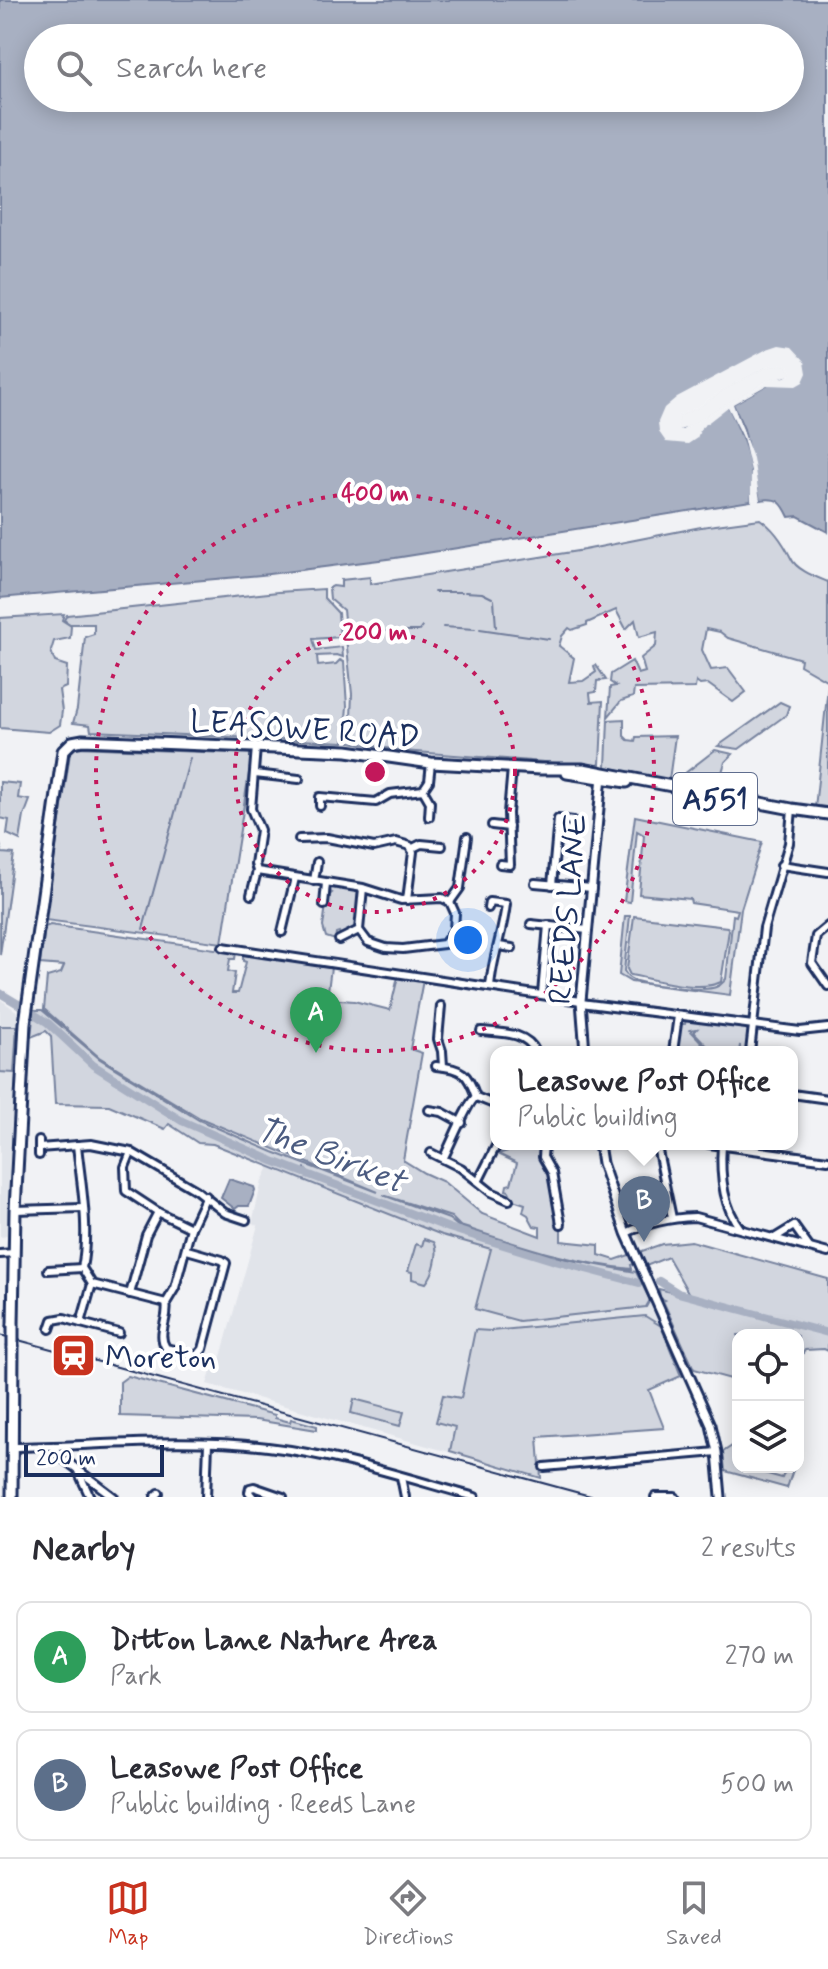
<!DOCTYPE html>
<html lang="en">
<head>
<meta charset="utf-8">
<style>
  body { margin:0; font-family:Mynerve,sans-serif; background:#f7f7f7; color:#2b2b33 }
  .controls { position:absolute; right:24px; bottom:24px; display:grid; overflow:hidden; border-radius:16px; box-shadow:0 4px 20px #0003 }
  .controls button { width:72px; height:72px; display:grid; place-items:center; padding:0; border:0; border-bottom:2px solid #e1e1e2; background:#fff; color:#2b2b33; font:40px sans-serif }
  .scale { position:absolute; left:24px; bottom:20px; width:140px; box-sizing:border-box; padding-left:8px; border:4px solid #1b2f5e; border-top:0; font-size:22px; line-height:28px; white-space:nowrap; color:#1b2f5e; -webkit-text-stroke:6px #fff; paint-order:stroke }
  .you { position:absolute; left:468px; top:940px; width:28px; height:28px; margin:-20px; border:6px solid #fff; border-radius:50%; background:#1a73e8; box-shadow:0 0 0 12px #1a73e833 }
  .badge { display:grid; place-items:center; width:52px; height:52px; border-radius:50%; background:#c8321e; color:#fff; font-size:26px; font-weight:700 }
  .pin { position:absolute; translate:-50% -66px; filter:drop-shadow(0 2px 4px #0008) }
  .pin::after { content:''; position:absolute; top:42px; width:28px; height:24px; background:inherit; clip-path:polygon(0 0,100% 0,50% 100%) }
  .popup { position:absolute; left:490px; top:1046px; width:308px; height:104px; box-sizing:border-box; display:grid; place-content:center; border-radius:16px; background:#fff; filter:drop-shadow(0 2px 6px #0005); font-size:26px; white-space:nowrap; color:#7c7c81 }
  .popup b { font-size:30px; color:#2b2b33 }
  .popup::after { content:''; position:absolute; left:50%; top:100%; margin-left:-16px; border:16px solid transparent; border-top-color:#fff }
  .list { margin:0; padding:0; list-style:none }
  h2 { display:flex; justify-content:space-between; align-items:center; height:104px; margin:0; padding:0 32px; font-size:34px }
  h2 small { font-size:26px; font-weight:400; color:#7c7c81 }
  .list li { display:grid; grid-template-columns:52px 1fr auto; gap:24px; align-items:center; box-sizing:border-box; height:112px; margin:0 16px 16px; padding:0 16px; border:2px solid #e1e1e2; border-radius:16px }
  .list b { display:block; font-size:30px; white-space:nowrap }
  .list p { margin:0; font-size:26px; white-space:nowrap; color:#7c7c81 }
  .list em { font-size:26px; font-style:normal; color:#7c7c81 }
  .icon { flex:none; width:44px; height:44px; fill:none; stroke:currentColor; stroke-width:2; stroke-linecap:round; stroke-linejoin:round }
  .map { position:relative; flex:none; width:828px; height:1497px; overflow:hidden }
  .search { position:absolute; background:#fff; box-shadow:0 4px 20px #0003; left:24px; right:24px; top:24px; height:88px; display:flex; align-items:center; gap:20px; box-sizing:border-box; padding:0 28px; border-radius:44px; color:#7c7c81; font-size:30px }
  .sheet { height:360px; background:#fff }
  nav { display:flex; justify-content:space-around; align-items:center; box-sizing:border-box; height:112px; border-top:2px solid #e1e1e2; background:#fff; font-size:22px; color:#7c7c81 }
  nav a { display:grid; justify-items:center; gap:4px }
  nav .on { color:#c8321e }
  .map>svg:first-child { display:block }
  .built { fill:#e1e4ea }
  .green { fill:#d2d6df; stroke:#76829e; stroke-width:2 }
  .water { fill:#a8b0c2; stroke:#707c9a; stroke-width:2; fill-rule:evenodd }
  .pier { fill:#f1f2f5; fill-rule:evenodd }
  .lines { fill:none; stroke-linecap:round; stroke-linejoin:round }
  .stream { stroke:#707c9a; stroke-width:2 }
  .river { stroke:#a8b0c2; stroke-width:8 }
  .minor-casing { stroke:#1b2f5e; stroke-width:12 }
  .tertiary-casing { stroke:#1b2f5e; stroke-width:13 }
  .primary-casing { stroke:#1b2f5e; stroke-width:15 }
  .minor { stroke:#fff; stroke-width:6 }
  .tertiary { stroke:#fff; stroke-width:7 }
  .primary { stroke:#fff; stroke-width:9 }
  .rail { stroke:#1b2f5e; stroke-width:2 }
  .primary-bridge-casing { stroke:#1b2f5e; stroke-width:15; stroke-linecap:butt }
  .primary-bridge { stroke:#fff; stroke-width:9 }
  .ring { fill:none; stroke:#c2185b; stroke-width:4; stroke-dasharray:4 8 }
  .labels { text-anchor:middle; stroke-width:8; stroke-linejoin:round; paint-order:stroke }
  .shield { fill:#fff; stroke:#5f6d8e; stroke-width:2 }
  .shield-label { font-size:30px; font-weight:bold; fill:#1b2f5e }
  .street-label { font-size:32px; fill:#1b2f5e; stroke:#fff }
  .poi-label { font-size:32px; fill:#1b2f5e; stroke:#fff; text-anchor:start }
  .water-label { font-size:34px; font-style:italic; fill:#4c5c81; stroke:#fff }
  .centre { fill:#c2185b; stroke:#fff; stroke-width:4 }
  .ring-label { font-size:24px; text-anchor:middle; font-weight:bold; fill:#c2185b; stroke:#fff; stroke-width:8; stroke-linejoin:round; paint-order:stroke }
</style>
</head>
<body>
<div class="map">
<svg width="828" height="1497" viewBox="0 0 828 1497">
  <rect width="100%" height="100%" fill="#f1f2f5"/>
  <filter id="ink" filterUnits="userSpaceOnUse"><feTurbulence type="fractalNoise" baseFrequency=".0125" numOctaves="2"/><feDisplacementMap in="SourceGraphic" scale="16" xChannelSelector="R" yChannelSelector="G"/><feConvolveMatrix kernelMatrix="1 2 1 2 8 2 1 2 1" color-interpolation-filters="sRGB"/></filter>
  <g filter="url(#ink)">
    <g class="built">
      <path d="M0 999 19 1013 8 1236 0 1237Z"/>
      <path d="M269 1167 442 1235 621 1291 650 1295 681 1376 649 1390 664 1428 538 1437 541 1478 207 1384 213 1366 220 1360 258 1225 252 1223 262 1181Z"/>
    </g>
    <g class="green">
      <path d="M760 519C775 529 784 544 791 558 796 570 816 577 828 582V681L800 665 801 659 728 638 720 632 706 629 702 650 711 670 728 668 746 692 733 702 708 684 700 685 696 682 695 688 634 689 633 697 621 701 608 717 610 687 616 686 610 682 611 674 632 661 638 674 645 672 641 658 656 646 657 632 639 637 635 620 626 629 616 610 587 623V625L572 630 569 628 562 636 559 646 574 658 569 682 583 681 596 672 594 666 596 665 606 680 597 681 596 692 590 693 591 702 603 701 600 764 596 766 403 751 350 742 352 694 343 610 330 599 329 588 333 586 341 587V580L370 577V584L584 550 701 527Z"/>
      <path d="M324 589V598L338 613 340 637 313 639 316 650 342 647 343 657 337 655 317 656 318 666 336 664 340 660 344 662 347 706 344 742 91 731 90 725 73 723 77 709 85 637 94 634V624H70L64 620 67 615 278 592Z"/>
      <path d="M64 614 62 620 71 626 70 638 54 641 51 651 55 662 67 666 66 687 59 690 62 711 60 725 49 732 0 728V618Z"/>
      <path d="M828 686V809L815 808Z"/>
      <path d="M780 702 789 706 786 715 739 749 718 746Z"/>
      <path d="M624 719V736L628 740 635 741 636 737 675 736 669 780 606 767 608 720Z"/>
      <path d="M77 747 252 754 222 943 45 920 70 753Z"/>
      <path d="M715 750 733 754 725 762 721 776 728 780 730 792 675 781Z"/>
      <path d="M0 782 20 784 18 798 30 800 24 816 20 840 7 834 9 820 0 818Z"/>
      <path d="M635 816 762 842 741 909 730 995 631 982 619 975 625 916H630L624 971C628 977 627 977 633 980 647 985 704 992 716 987 722 985 722 983 726 979L733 915 736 916 738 910 691 903 690 899 639 894 644 835 637 831 630 902 624 901Z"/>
      <path d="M0 844 2 853 14 854 0 955Z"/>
      <path d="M329 887 360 891 355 930 341 937 339 932 336 933 335 940 326 937 323 927 327 897 332 893 328 891Z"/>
      <path d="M634 916 727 927 729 930 721 982C698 993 654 979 630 975L627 969Z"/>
      <path d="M50 925 236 952 235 959H230L228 971 235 973 232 993H238L246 962 243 961V953L331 967 327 999 354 1001 390 1010 398 977 423 980 410 1049 422 1053 403 1160 424 1173 444 1182 482 1214 540 1236V1227L534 1226 528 1215 523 1212 525 1204 513 1200 509 1191 506 1190 507 1185 511 1184 517 1163 498 1154 511 1150 497 1152 499 1144H541L552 1181 551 1195 558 1214 555 1223 561 1227V1241L599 1245V1255L615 1260 632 1254 635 1264 631 1265 632 1269C573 1264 517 1244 460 1226L451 1217 383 1195 449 1219 459 1227 554 1257 636 1272 650 1300 646 1307 519 1321 475 1309 491 1249 442 1235 213 1144 198 1143 169 1124 165 1129 109 1105 55 1104 51 1036 46 1031 31 1037 34 1010H42L100 1059 199 1120 273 1152 378 1192 200 1118 99 1057 44 1009 47 977 61 973 64 966 40 964 45 927Z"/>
      <path d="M686 1018 745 1026 749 1033 747 1052H740V1045L739 1052H713L694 1032 697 1029 690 1030 706 1047V1052H711H674L680 1024H685Z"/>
      <path d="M0 1026H17L14 1073 0 1072Z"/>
      <path d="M424 1239 434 1242C440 1252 434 1274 426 1283L412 1279V1272L408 1271 416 1244 422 1246Z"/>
      <path d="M691 1241 828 1279V1351L824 1349 805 1350 802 1355 798 1356V1336L794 1334 738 1335V1381L694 1369 663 1301 665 1300 660 1298 659 1289 687 1296 689 1294 668 1257 646 1266 639 1252 662 1244Z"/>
      <path d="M645 1316 661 1326 681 1376 649 1390 664 1428 538 1437 541 1478 450 1451 455 1427 436 1422 443 1395 461 1398 475 1330 491 1331Z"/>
      <path d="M128 1376 275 1415V1418L290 1422 291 1419 317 1426V1430L256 1420 120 1416V1382Z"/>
      <path d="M354 1399 404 1412 400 1426 351 1413Z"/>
      <path d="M732 1446 738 1447V1467H754L753 1470 782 1478 785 1471 772 1467H794L787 1488 725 1471 723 1452Z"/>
    </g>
    <g class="water">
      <path d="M0 0H828V532L798 516 789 517C782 502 778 497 760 500L744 429 733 404 772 382 796 374 791 361 778 359 674 414 676 432 700 425 728 406C742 435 757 467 751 501L395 558 261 575 0 598ZM38 38H790V98H38Z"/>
      <path d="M229 1179 254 1187 255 1190 249 1206H239L235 1209 221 1198Z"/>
    </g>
    <path class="pier" d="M779 345 792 347 805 361 807 373 803 382 796 386 767 385 733 404 753 458 760 500H756L755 497V500L751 501V471L743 437 728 407 701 428 697 438 688 444 666 442 659 432 658 422 664 408 677 397 767 349ZM779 364 788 365 791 373 785 377 770 379 682 430 679 429 678 416 699 407 723 390 766 367Z"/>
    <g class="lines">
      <g class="stream">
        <path d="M434 592H462"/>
        <path d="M465 592 482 593 492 598"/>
        <path d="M494 600 496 627"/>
        <path d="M443 627 475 629"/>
        <path d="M480 629 549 639"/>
        <path d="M357 631H419L422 627"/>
        <path d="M143 929 190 758"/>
        <path d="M305 1168 307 1175"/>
      </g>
      <g class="river">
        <path d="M0 993 20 1005"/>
        <path d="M34 1014 48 1023 93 1065 182 1121 273 1161 449 1228 555 1261 639 1283"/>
        <path d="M659 1281 678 1293 828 1333"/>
      </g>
      <defs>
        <g id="minor">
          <path d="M256 747 251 809 260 830 255 864 257 871 363 888 401 900 442 898 450 902 455 913 454 930 444 944 403 949 386 948 368 942 359 930 363 888"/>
          <path d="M255 774 299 779"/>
          <path d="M423 790 430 802 429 817"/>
          <path d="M320 806V797L376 802 390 794 423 790 429 781 431 763"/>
          <path d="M492 825 509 827"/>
          <path d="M299 839 327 838 374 847 396 842 410 846 413 852 407 900"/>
          <path d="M411 849 421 844 442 846"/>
          <path d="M500 864 510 865 508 813 512 768"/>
          <path d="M781 865 828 872"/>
          <path d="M314 881 317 862"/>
          <path d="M535 883 592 888"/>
          <path d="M552 885 558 819 573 821"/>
          <path d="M251 895 257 871"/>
          <path d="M450 902 460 888 467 837"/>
          <path d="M324 905 326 883"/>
          <path d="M488 908 489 902 506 904C503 933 492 958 490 987"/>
          <path d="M531 924 588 930"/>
          <path d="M828 926 816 936 812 963 828 986"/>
          <path d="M282 932 295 878"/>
          <path d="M339 940 359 930"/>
          <path d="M499 946 512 948"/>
          <path d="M223 947 581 1001"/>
          <path d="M542 994 548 925"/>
          <path d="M581 1003 800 1031 828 1028"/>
          <path d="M441 1006 438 1039 442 1051 443 1066"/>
          <path d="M481 1031C501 1033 526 1031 536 1052"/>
          <path d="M673 1052 678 1016"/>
          <path d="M750 1052 764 928 789 843 792 809"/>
          <path d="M436 1066C462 1068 468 1073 476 1097L496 1105"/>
          <path d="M792 1094 828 1099"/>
          <path d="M429 1110 442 1112 462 1123"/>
          <path d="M544 1144 543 1157 552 1173 561 1224"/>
          <path d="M660 1144 658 1151 672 1218"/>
          <path d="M709 1144 828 1160"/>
          <path d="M722 1144C720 1172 722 1205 740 1228"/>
          <path d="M77 1145C81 1184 90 1229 82 1268L92 1284 166 1303"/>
          <path d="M39 1148 91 1144 131 1152 196 1190 225 1213 246 1220"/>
          <path d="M131 1152 125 1167 126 1191 158 1212 191 1228"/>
          <path d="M431 1153 461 1168 491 1192 509 1200"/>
          <path d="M39 1155V1141"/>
          <path d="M443 1159C450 1146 468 1101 476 1097"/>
          <path d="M479 1180 497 1144"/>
          <path d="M15 1210 83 1208"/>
          <path d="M626 1233C649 1222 670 1218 695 1217L828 1253"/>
          <path d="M776 1237 794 1226 809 1247"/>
          <path d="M187 1250 222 1260 226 1263 203 1349 197 1356 166 1348C156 1333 170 1319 166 1303L175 1288 191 1228 206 1196"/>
          <path d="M0 1254 14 1253"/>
          <path d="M48 1270 82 1268"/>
          <path d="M92 1284 81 1323 119 1333"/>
          <path d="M130 1294 146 1235 158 1212"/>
          <path d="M50 1329 53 1320 64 1318 81 1323"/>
          <path d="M53 1446 61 1457 114 1497"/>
          <path d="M12 1447C97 1446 183 1437 268 1447 338 1455 406 1478 475 1497"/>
          <path d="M544 1467 717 1452"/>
          <path d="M78 1471 90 1497"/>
          <path d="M401 1477 405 1497"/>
          <path d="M155 1497 159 1493"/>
          <path d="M206 1497 208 1443"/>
          <path d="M253 1497 249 1492 250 1488 254 1487 283 1497"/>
          <path d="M655 1497H675"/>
        </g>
        <g id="tertiary">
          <path d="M585 1052 581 1001 602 776"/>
          <path d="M599 1144 602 1163 626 1233 711 1425 717 1452 721 1497"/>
        </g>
        <g id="primary">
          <path d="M567 773 627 782"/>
          <path d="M13 1325 15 1210 25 1023 63 751 72 742 83 740 300 749 347 751 431 763 540 769H583L792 809 828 814"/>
          <path d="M12 1497 13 1347"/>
        </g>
      </defs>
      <use href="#minor" class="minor-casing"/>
      <use href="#tertiary" class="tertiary-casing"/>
      <use href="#primary" class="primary-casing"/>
      <use href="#minor" class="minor"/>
      <use href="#tertiary" class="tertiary"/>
      <use href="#primary" class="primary"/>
      <path class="rail" d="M0 1335 594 1497"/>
      <defs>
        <path id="primary-bridge" d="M13 1347V1325"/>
      </defs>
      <use href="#primary-bridge" class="primary-bridge-casing"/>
      <use href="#primary-bridge" class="primary-bridge"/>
    </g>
  </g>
  <g class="ring">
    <circle cx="375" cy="772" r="140"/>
    <circle cx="375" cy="772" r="279"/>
  </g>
  <defs>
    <symbol id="station-square" viewBox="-11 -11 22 22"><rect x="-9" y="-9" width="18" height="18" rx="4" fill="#c8321e" stroke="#fff"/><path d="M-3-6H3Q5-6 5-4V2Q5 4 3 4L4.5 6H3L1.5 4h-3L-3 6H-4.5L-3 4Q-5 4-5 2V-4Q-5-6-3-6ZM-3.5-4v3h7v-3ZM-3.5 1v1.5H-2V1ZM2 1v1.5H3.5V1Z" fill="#fff"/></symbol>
  </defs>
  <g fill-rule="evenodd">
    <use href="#station-square" x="48" y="1330" width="51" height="51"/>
  </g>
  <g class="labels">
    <rect class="shield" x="673" y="773" width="84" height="52" rx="6"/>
    <g class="shield-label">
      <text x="715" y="809">A551</text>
    </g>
    <g class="street-label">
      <text transform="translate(305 728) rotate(4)" y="11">LEASOWE ROAD</text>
      <text transform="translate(567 909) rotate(-85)" y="11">REEDS LANE</text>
    </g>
    <g class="poi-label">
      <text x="105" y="1367">Moreton</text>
    </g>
    <g class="water-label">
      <text transform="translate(331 1154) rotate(21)" y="12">The Birket</text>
    </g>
  </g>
  <circle cx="375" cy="772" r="12" class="centre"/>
  <g class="ring-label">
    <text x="375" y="501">400 m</text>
    <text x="375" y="640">200 m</text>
  </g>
</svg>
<div class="controls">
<button><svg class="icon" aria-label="locate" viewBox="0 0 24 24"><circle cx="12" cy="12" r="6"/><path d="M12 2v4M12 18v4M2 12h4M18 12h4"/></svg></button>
<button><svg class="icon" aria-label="layers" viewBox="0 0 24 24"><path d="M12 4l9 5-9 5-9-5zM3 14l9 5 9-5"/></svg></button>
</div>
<div class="scale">200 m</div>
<div class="you"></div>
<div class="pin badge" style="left:316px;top:1053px;background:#2e9e5b">A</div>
<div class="pin badge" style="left:644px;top:1242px;background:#5c6f8a">B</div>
<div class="popup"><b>Leasowe Post Office</b>Public building</div>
<div class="search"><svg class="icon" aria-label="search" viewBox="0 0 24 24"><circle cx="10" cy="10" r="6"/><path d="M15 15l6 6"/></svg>Search here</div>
</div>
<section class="sheet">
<h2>Nearby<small>2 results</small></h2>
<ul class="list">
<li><span class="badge" style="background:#2e9e5b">A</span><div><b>Ditton Lane Nature Area</b><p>Park</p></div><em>270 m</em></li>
<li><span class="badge" style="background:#5c6f8a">B</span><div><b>Leasowe Post Office</b><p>Public building · Reeds Lane</p></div><em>500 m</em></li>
</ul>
</section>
<nav>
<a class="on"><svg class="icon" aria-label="map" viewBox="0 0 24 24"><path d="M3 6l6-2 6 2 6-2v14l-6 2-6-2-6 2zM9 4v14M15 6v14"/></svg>Map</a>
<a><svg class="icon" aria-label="directions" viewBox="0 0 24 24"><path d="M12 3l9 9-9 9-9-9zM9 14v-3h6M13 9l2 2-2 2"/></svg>Directions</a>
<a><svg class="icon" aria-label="saved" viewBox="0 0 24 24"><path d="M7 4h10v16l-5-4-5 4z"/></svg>Saved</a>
</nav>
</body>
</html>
